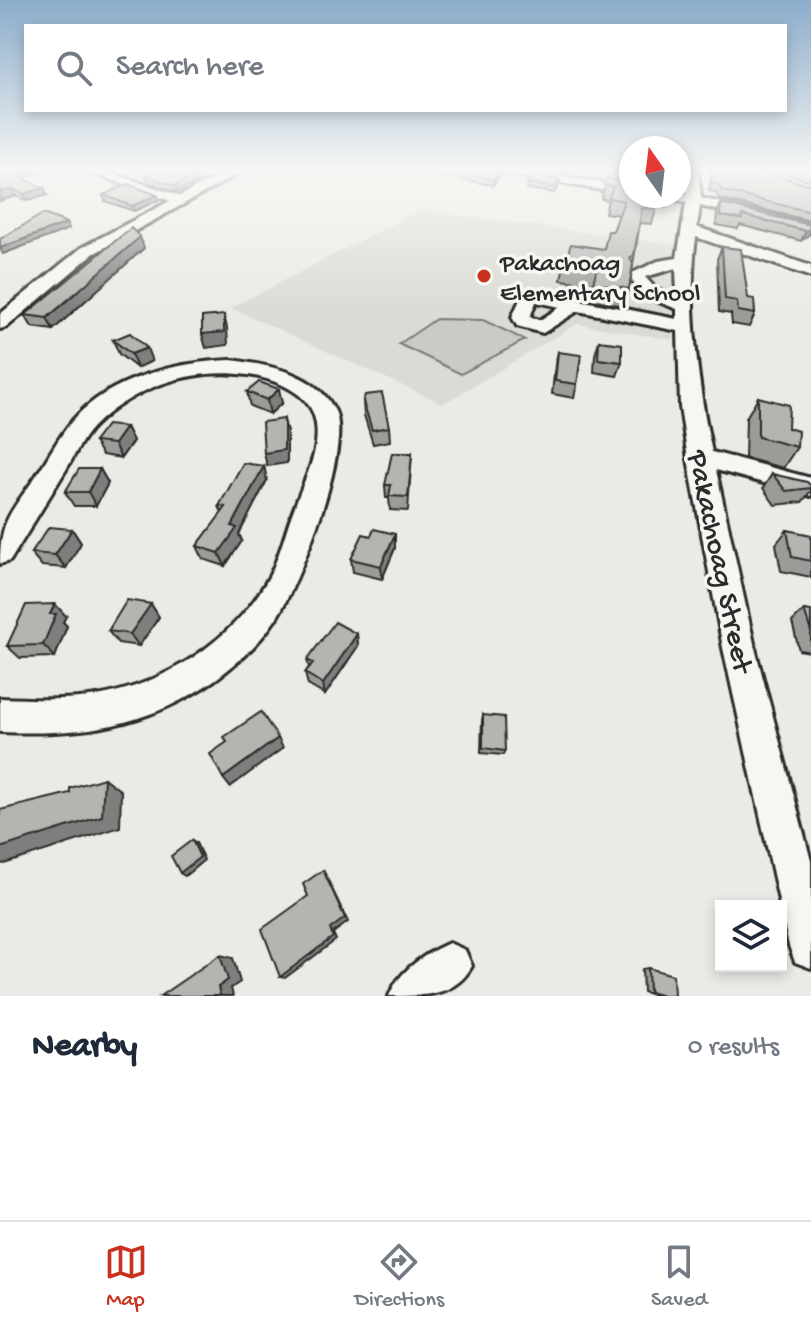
<!DOCTYPE html>
<html lang="en">
<head>
<meta charset="utf-8">
<style>
  body { margin:0; font-family:"Gochi Hand",sans-serif; background:#f2f2f3; color:#1f2937 }
  .controls { position:absolute; right:24px; bottom:24px; display:grid; overflow:hidden; border-radius:0px; box-shadow:0 4px 12px #0003 }
  .controls button { width:72px; height:72px; display:grid; place-items:center; padding:0; border:0; border-bottom:2px solid #e0e1e3; background:#fff; color:#1f2937; font:40px sans-serif }
  .compass { position:absolute; left:619px; top:136px; width:72px; height:72px; border-radius:50%; background:#fff; box-shadow:0 4px 12px #0003; rotate:346deg }
  .list { margin:0; padding:0; list-style:none }
  h2 { display:flex; justify-content:space-between; align-items:center; height:104px; margin:0; padding:0 32px; font-size:34px }
  h2 small { font-size:26px; font-weight:400; color:#747a83 }
  .icon { flex:none; width:44px; height:44px; fill:none; stroke:currentColor; stroke-width:2; stroke-linecap:round; stroke-linejoin:round }
  .map { position:relative; flex:none; width:811px; height:996px; overflow:hidden }
  .search { position:absolute; background:#fff; box-shadow:0 4px 12px #0003; left:24px; right:24px; top:24px; height:88px; display:flex; align-items:center; gap:20px; box-sizing:border-box; padding:0 28px; border-radius:0px; color:#747a83; font-size:30px }
  .sheet { height:224px; background:#fff }
  nav { display:flex; justify-content:space-around; align-items:center; box-sizing:border-box; height:112px; border-top:2px solid #e0e1e3; background:#fff; font-size:22px; color:#747a83 }
  nav a { display:grid; justify-items:center; gap:4px }
  nav .on { color:#c8321e }
  .map>svg:first-child { display:block }
  .built { fill:#dadad6 }
  .green { fill:#cacac7; stroke:#7a7a79; stroke-width:2 }
  .lines { fill:none; stroke-linecap:round; stroke-linejoin:round }
  .minor-casing { stroke:#2b2b2b; stroke-width:6 }
  .minor { fill:#f6f6f2; fill-rule:evenodd }
  .wall { fill:#9b9b98; stroke:#2b2b2b; stroke-width:2 }
  .shaded-wall { fill:#7e7e7c; stroke:#2b2b2b; stroke-width:2 }
  .building { fill:#b4b4b1; stroke:#2b2b2b; stroke-width:2 }
  .poi-dot { fill:#c8321e; stroke:#f6f6f2; stroke-width:3 }
  .labels { text-anchor:middle; stroke-width:7; stroke-linejoin:round; paint-order:stroke }
  .far-poi-label { font-size:26px; fill:#2b2b2b; stroke:#f6f6f2; text-anchor:start }
  .street-label { font-size:30px; fill:#2b2b2b; stroke:#f6f6f2 }
</style>
</head>
<body>
<div class="map">
<svg width="811" height="996" viewBox="0 0 811 996">
  <rect width="100%" height="100%" fill="#eaeae6"/>
  <filter id="ink" filterUnits="userSpaceOnUse"><feTurbulence type="fractalNoise" baseFrequency=".0125" numOctaves="2"/><feDisplacementMap in="SourceGraphic" scale="16" xChannelSelector="R" yChannelSelector="G"/><feConvolveMatrix kernelMatrix="1 2 1 2 8 2 1 2 1" color-interpolation-filters="sRGB"/></filter>
  <g filter="url(#ink)">
    <path class="built" d="M420 210 679 245 673 340 577 324 443 404 231 308Z"/>
    <path class="green" d="M436 319 483 320 525 340 461 374 399 344Z"/>
    <g class="lines">
      <defs>
        <g id="minor">
          <path d="M81 169H100L180 196 231 169H247L93 254 7 327 0 329V314L81 248 170 201Z"/>
          <path d="M478 169H511L631 187V195Z"/>
          <path d="M686 169H698L701 198 811 224V233L700 206 697 227 811 266V277L696 237C687 303 698 387 712 452L811 478V496L716 470 755 648 811 861V968L795 962 789 946 723 648 688 459 680 407 678 331 578 311 543 333 517 326 512 317 523 293 537 292 677 319V309L643 296 628 275 658 261 677 258 686 203 665 196 687 195ZM676 268 677 298 656 289 645 277ZM536 302H537L560 307 540 320 530 317Z"/>
          <path d="M231 360C269 365 317 373 335 411 352 448 299 583 277 617 261 642 237 664 213 681 144 728 81 735 0 732V698C32 699 65 701 97 696 166 684 237 638 270 575 281 553 286 528 295 506 305 477 325 444 313 413 304 390 271 378 248 375 192 367 133 387 93 427 82 438 75 455 67 468 48 499 29 530 10 561L0 564C0 519 11 513 36 476 48 458 59 436 73 420 110 377 178 362 231 360Z"/>
          <path d="M449 943 465 950 472 966C455 996 426 996 389 996 399 971 424 954 449 943Z"/>
        </g>
      </defs>
      <use href="#minor" class="minor-casing"/>
      <use href="#minor" class="minor"/>
    </g>
    <g class="wall">
      <path d="M6 169H49L24 178 47 195 27 201 16 196 0 201Z"/>
      <path d="M298 169H348L342 173Z"/>
      <path d="M424 169H494L499 176 493 185 424 173Z"/>
      <path d="M544 169H570L567 174Z"/>
      <path d="M610 169H631V196H670L666 208 657 206 652 224 640 223 629 289 623 306 589 299 593 284 561 280 564 264 603 249 613 231 619 215 605 213 608 200 601 199Z"/>
      <path d="M712 169H750L811 185V221L719 199 715 192 709 191Z"/>
      <path d="M765 169H811V181Z"/>
      <path d="M154 173 201 177 198 179 199 182 177 192 148 182 146 176Z"/>
      <path d="M560 180 559 186 554 193 527 189 528 183Z"/>
      <path d="M103 195H157L159 200 134 211 105 201Z"/>
      <path d="M721 204 811 225V230L808 235 801 241 740 225 738 229 716 225 717 213Z"/>
      <path d="M722 247 755 314 749 327 732 324 731 314 719 312 717 259Z"/>
      <path d="M144 248 53 330 32 327 25 315Z"/>
      <path d="M113 340 152 361 137 368 119 354Z"/>
      <path d="M599 341 622 362 617 376 594 372 595 355Z"/>
      <path d="M558 352 577 384 574 398 552 394 555 365Z"/>
      <path d="M247 392 282 403 270 414 250 406Z"/>
      <path d="M758 397 797 447 783 468 745 458 746 418Z"/>
      <path d="M363 401 389 427 390 441 373 444 364 415Z"/>
      <path d="M126 427 133 441 121 458 102 455 94 442Z"/>
      <path d="M412 453 408 511 390 510 389 498H386L385 485Z"/>
      <path d="M264 466 267 480 239 534 242 541 225 566 203 559 197 546 222 513 219 506Z"/>
      <path d="M100 469 108 483 96 506H74L65 492Z"/>
      <path d="M772 474 811 486V491L802 502 775 505 763 488Z"/>
      <path d="M72 529 81 543 66 568 42 566 31 553Z"/>
      <path d="M787 530 811 535V577L781 571 776 544Z"/>
      <path d="M395 534V548L382 579 353 572 351 559 371 536Z"/>
      <path d="M151 604 159 617 139 646 118 643 108 631Z"/>
      <path d="M804 610 811 611V652L799 650 792 622Z"/>
      <path d="M66 616 63 622 67 626 55 657 20 658 7 646Z"/>
      <path d="M357 634 358 646 325 695 308 685 305 673 309 667 307 660Z"/>
      <path d="M483 715 505 751 503 755 481 753 482 720Z"/>
      <path d="M648 968 674 996H656L643 992 642 969Z"/>
    </g>
    <g class="shaded-wall">
      <path d="M30 169H49L20 179 18 173Z"/>
      <path d="M200 169 201 177 198 179 199 182 177 192 175 186Z"/>
      <path d="M500 170 499 176 493 185V179Z"/>
      <path d="M44 188 47 195 27 201 24 194Z"/>
      <path d="M13 189 16 196 0 201V192Z"/>
      <path d="M157 195 159 200 134 211 132 206Z"/>
      <path d="M67 223 69 229 3 254 0 248Z"/>
      <path d="M811 227 808 235 801 241 806 231Z"/>
      <path d="M140 237 144 248 53 330 47 318Z"/>
      <path d="M224 315 227 328 228 345 206 348 202 334Z"/>
      <path d="M147 348 152 361 137 368 131 354Z"/>
      <path d="M279 389 282 403 270 414 267 400Z"/>
      <path d="M284 419 287 432V463L267 466 264 453Z"/>
      <path d="M126 427 133 441 121 458 114 444Z"/>
      <path d="M264 466 267 480 239 534 242 541 225 566 219 553 232 526Z"/>
      <path d="M100 469 108 483 96 506 88 492Z"/>
      <path d="M72 529 81 543 66 568 55 555Z"/>
      <path d="M395 534V548L382 579 381 566Z"/>
      <path d="M55 604 66 616 63 622 67 626 55 657 43 645 50 614Z"/>
      <path d="M151 604 159 617 139 646 130 634Z"/>
      <path d="M357 634 358 646 325 695 323 684Z"/>
      <path d="M278 738 283 748 230 787 223 778Z"/>
      <path d="M104 778 121 791 120 827 4 864 0 863V848Z"/>
      <path d="M192 840 196 843 204 860 185 876 180 873Z"/>
      <path d="M323 870 348 922 333 933 336 940 285 978 280 977 330 929Z"/>
      <path d="M220 955 233 958 240 982 231 988 233 996H220L218 987Z"/>
    </g>
    <g class="building">
      <path d="M4 169 44 188 24 194 13 189 0 192V171Z"/>
      <path d="M7 169H30L18 173Z"/>
      <path d="M153 169H199V171L192 174 197 176 175 186 146 176 154 172Z"/>
      <path d="M433 169H494L500 170 493 179Z"/>
      <path d="M714 169H750L811 185V212L722 191 718 184 712 183Z"/>
      <path d="M533 176 560 180 555 188 528 183Z"/>
      <path d="M606 179 631 183V196H660L656 209 642 208 634 255 630 258 633 264 629 289 593 283 597 268 564 264 571 244 604 249 608 231H613L624 201 609 198 613 186 604 185Z"/>
      <path d="M128 184 157 195 132 206 103 195Z"/>
      <path d="M721 204 811 225V227L806 231 742 215V219L720 216Z"/>
      <path d="M43 214 67 223 0 248V239Z"/>
      <path d="M131 228 140 237 47 318 25 315Z"/>
      <path d="M722 247 741 249 748 298 754 299 755 314 738 311 737 301 725 299Z"/>
      <path d="M224 315V332L202 334V317Z"/>
      <path d="M130 333 147 348 131 354 113 340Z"/>
      <path d="M599 341 622 344V362L598 359Z"/>
      <path d="M558 352 581 355 577 384 555 381Z"/>
      <path d="M259 382 279 389 267 400 247 392Z"/>
      <path d="M382 393 389 427 372 430 363 401 365 395Z"/>
      <path d="M758 397 789 405 788 428 798 431 797 447 758 437Z"/>
      <path d="M284 419V450L264 453 262 422Z"/>
      <path d="M107 425 126 427 114 444 94 442Z"/>
      <path d="M392 453H412L408 497 389 496 391 485H385Z"/>
      <path d="M243 463 264 466 232 526 237 528 219 553 197 546 226 507 219 506Z"/>
      <path d="M79 469H100L88 492H65Z"/>
      <path d="M772 474 807 482 811 486V488L786 491Z"/>
      <path d="M49 527 72 529 55 555 31 553Z"/>
      <path d="M374 529 395 534 381 566 351 559 363 534 371 536Z"/>
      <path d="M787 530 811 535V561L792 557Z"/>
      <path d="M127 600 151 604 130 634 108 631Z"/>
      <path d="M55 604 50 614H56L43 645 7 646 26 605Z"/>
      <path d="M804 610 811 611V632Z"/>
      <path d="M335 622 357 634 323 684 305 673 313 663 307 660Z"/>
      <path d="M261 712 278 738 223 778 210 754 227 742 224 737Z"/>
      <path d="M483 715 504 717 505 751 483 748Z"/>
      <path d="M104 778 102 816 0 848V810L70 793V788Z"/>
      <path d="M192 840 200 857 180 873 171 856Z"/>
      <path d="M323 870 345 918 330 929 333 937 280 977 262 929 308 896 303 884Z"/>
      <path d="M220 955 228 980 218 987 220 996H160Z"/>
      <path d="M648 968 673 975 674 996H663L649 992Z"/>
    </g>
  </g>
  <linearGradient id="sky" x2="0" y2="1"><stop stop-color="#8bacca"/><stop offset="0.55" stop-color="#f6f6f4"/><stop offset="1" stop-color="#f6f6f4" stop-opacity="0"/></linearGradient>
  <rect width="811" height="309" fill="url(#sky)"/>
  <circle class="poi-dot" cx="484" cy="276" r="8"/>
  <g class="labels">
    <g class="far-poi-label">
      <text x="500" y="270">Pakachoag<tspan x="500" dy="30">Elementary School</tspan></text>
    </g>
    <g class="street-label">
      <text transform="translate(722 561) rotate(78)" y="10">Pakachoag Street</text>
    </g>
  </g>
</svg>
<div class="controls">
<button><svg class="icon" aria-label="layers" viewBox="0 0 24 24"><path d="M12 4l9 5-9 5-9-5zM3 14l9 5 9-5"/></svg></button>
</div>
<svg class="compass" viewBox="-18 -18 36 36"><path d="M0-13l5 13h-10z" fill="#e53935"/><path d="M0 13l5-13h-10z" fill="#747a83"/></svg>
<div class="search"><svg class="icon" aria-label="search" viewBox="0 0 24 24"><circle cx="10" cy="10" r="6"/><path d="M15 15l6 6"/></svg>Search here</div>
</div>
<section class="sheet">
<h2>Nearby<small>0 results</small></h2>
<ul class="list">
</ul>
</section>
<nav>
<a class="on"><svg class="icon" aria-label="map" viewBox="0 0 24 24"><path d="M3 6l6-2 6 2 6-2v14l-6 2-6-2-6 2zM9 4v14M15 6v14"/></svg>Map</a>
<a><svg class="icon" aria-label="directions" viewBox="0 0 24 24"><path d="M12 3l9 9-9 9-9-9zM9 14v-3h6M13 9l2 2-2 2"/></svg>Directions</a>
<a><svg class="icon" aria-label="saved" viewBox="0 0 24 24"><path d="M7 4h10v16l-5-4-5 4z"/></svg>Saved</a>
</nav>
</body>
</html>
